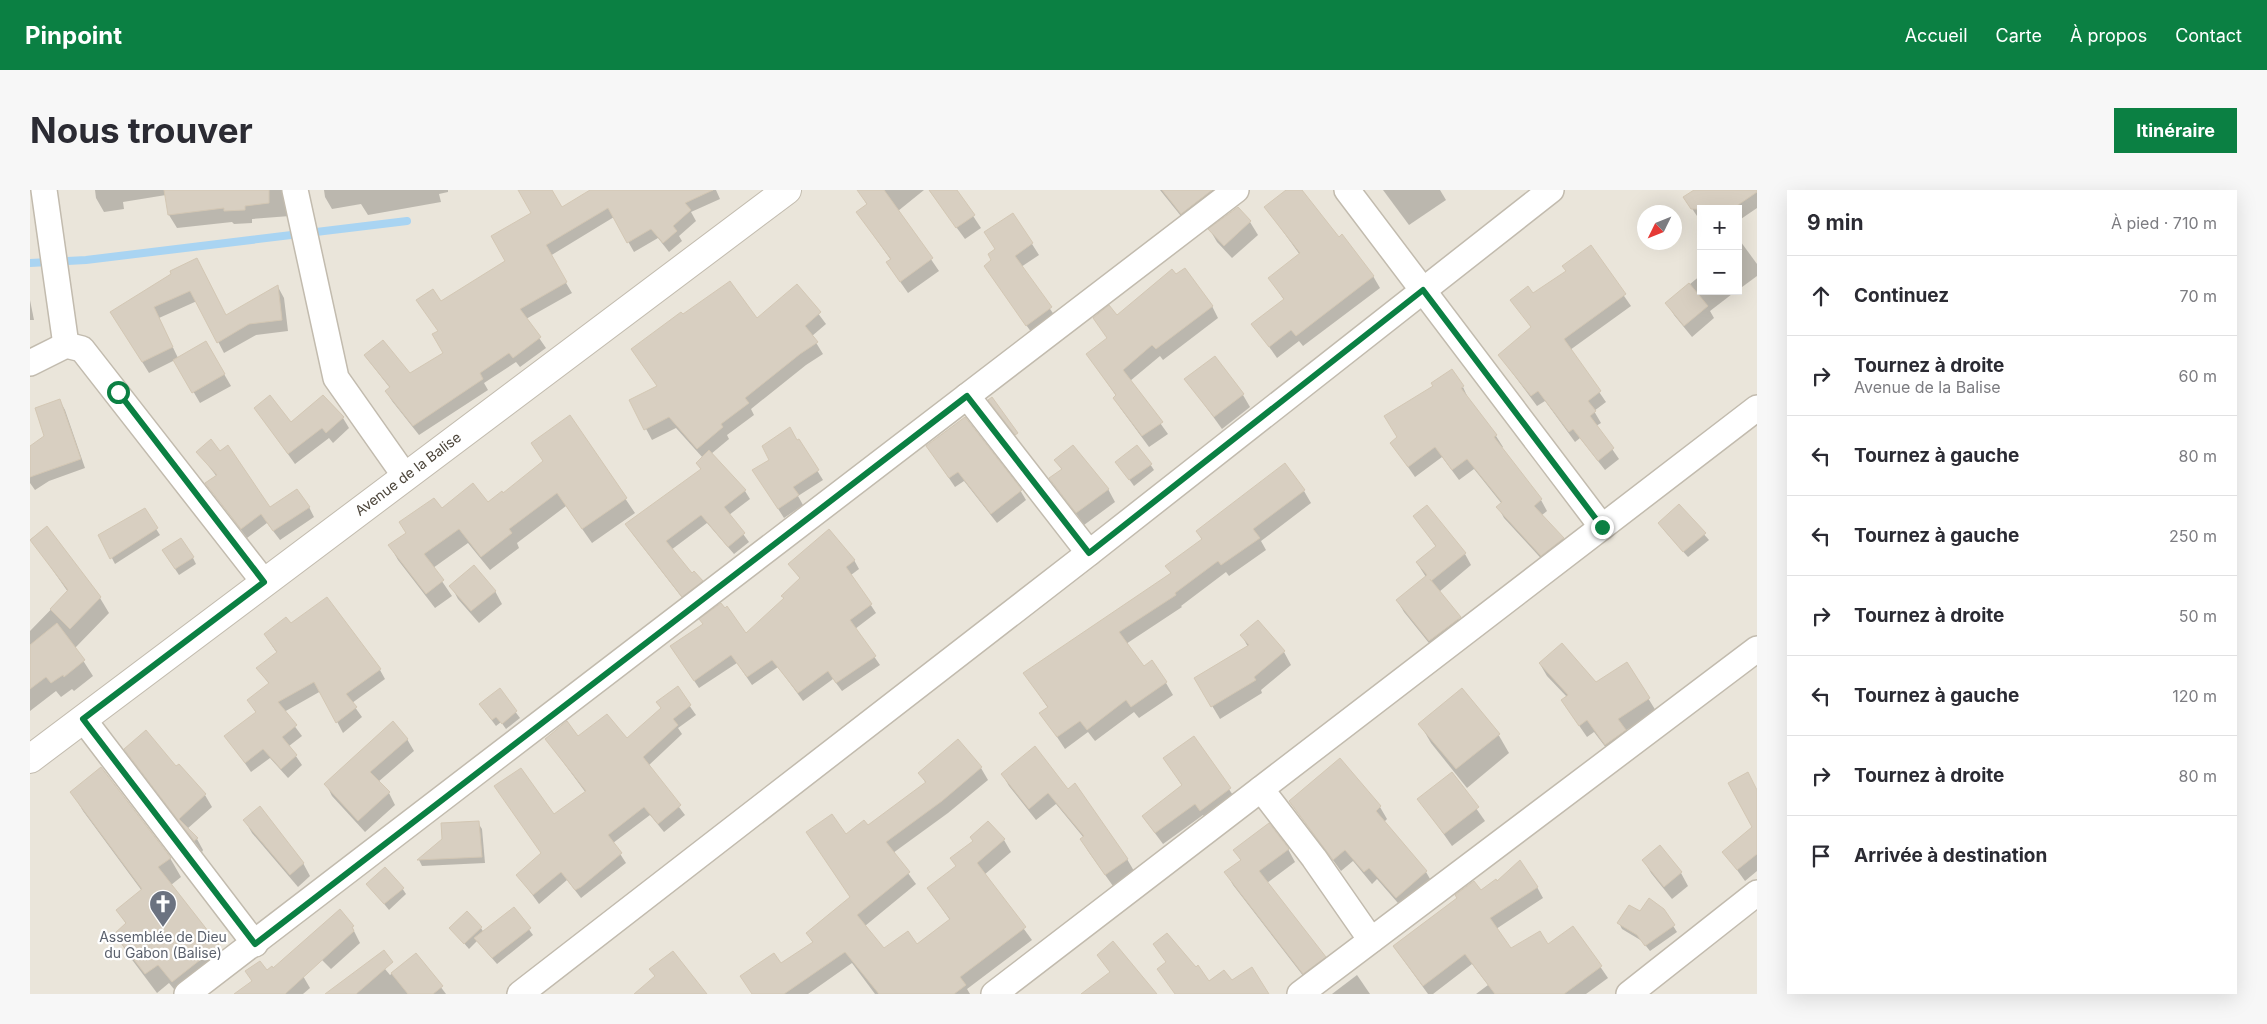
<!DOCTYPE html>
<html lang="fr">
<head>
<meta charset="utf-8">
<style>
  body { margin:0; font-family:Inter,sans-serif; background:#f7f7f7; color:#2b2b33 }
  .controls { position:absolute; right:15px; top:15px; display:grid; overflow:hidden; border-radius:0px; box-shadow:0 5px 20px #0002 }
  .controls button { width:45px; height:45px; display:grid; place-items:center; padding:0; border:0; border-bottom:1px solid #e1e1e2; background:#fff; color:#2b2b33; font:25px sans-serif }
  .compass { position:absolute; left:1607px; top:15px; width:45px; height:45px; border-radius:50%; background:#fff; box-shadow:0 5px 20px #0002; rotate:227deg }
  .stop { position:absolute; width:15px; height:15px; margin:-11px; border:4px solid #0b8043; border-radius:50%; background:#fff }
  .stop.end { background:#0b8043; border-color:#fff; box-shadow:0 1px 5px #0008 }
  .list { margin:0; padding:0; list-style:none }
  h2 { display:flex; justify-content:space-between; align-items:center; height:65px; margin:0; padding:0 20px; font-size:21px }
  h2 small { font-size:16px; font-weight:400; color:#7c7c81 }
  .list li { display:grid; grid-template-columns:32px 1fr auto; gap:15px; align-items:center; box-sizing:border-box; height:80px; padding:0 20px; border-top:1px solid #e1e1e2 }
  .list b { display:block; font-size:19px; white-space:nowrap }
  .list p { margin:0; font-size:16px; white-space:nowrap; color:#7c7c81 }
  .list em { font-size:16px; font-style:normal; color:#7c7c81 }
  .icon { flex:none; width:28px; height:28px; fill:none; stroke:currentColor; stroke-width:2; stroke-linecap:round; stroke-linejoin:round }
  .map { position:relative; flex:none; width:1727px; height:804px; overflow:hidden; border-radius:0px }
  header { display:flex; align-items:center; gap:30px; box-sizing:border-box; height:70px; padding:0 25px; background:#0b8043; color:#fff }
  header strong { font-size:24px }
  nav { display:flex; gap:28px; margin-inline-start:auto; font-size:18px }
  .intro { display:flex; align-items:center; justify-content:space-between; box-sizing:border-box; height:120px; padding:0 30px }
  h1 { margin:0; font-size:35px }
  .button { padding:12px 22px; border-radius:0px; background:#0b8043; color:#fff; font-size:18px; font-weight:700 }
  main { display:flex; gap:30px; padding:0 30px }
  aside { flex:1; background:#fff; border-radius:0px; box-shadow:0 5px 20px #0002 }
  .map>svg:first-child { display:block }
  .residential { fill:#eae5da; fill-rule:evenodd }
  .shadow { fill:#0003 }
  .lines { fill:none; stroke-linecap:round; stroke-linejoin:round }
  .stream { stroke:#a9d4f2; stroke-width:8 }
  .building { fill:#d8cfc1; stroke:#d3c7b4 }
  .minor-casing { stroke:#c2bbae; stroke-width:28 }
  .tertiary-casing { stroke:#c2bbae; stroke-width:30 }
  .minor { stroke:#fff; stroke-width:25 }
  .tertiary { stroke:#fff; stroke-width:28 }
  .route { stroke:#0b8043; stroke-width:6 }
  .labels { text-anchor:middle; stroke-width:4.5; stroke-linejoin:round; paint-order:stroke }
  .street-label { font-size:14px; fill:#4b4439; stroke:#fff }
  .worship-label { font-size:14px; fill:#5b616d; stroke:#fff }
</style>
</head>
<body>
<header>
<strong>Pinpoint</strong>
<nav><a>Accueil</a><a>Carte</a><a>À propos</a><a>Contact</a></nav>
</header>
<div class="intro"><h1>Nous trouver</h1><a class="button">Itinéraire</a></div>
<main>
<div class="map">
<svg width="1727" height="804" viewBox="0 0 1727 804">
  <rect width="100%" height="100%" fill="#f6f3ec"/>
  <path class="residential" d="M0 0H1727V804H0ZM1671 19H1708V101H1671ZM1614 22H1644V52H1614Z"/>
  <g class="shadow">
    <path d="M65 0H262L260 26 222 29V33L204 34 202 32 147 38 139 25 136 5 93 12 94 19 74 22 66 8Z"/>
    <path d="M294 0H418V2L409 4 411 12 338 25 331 14 302 19 295 7Z"/>
    <path d="M489 0H520L531 19 562 0H686L690 9 661 22 666 31 649 46 652 51 639 62 628 48 604 62 584 27 520 66 542 103 496 129 516 158 490 177 486 172 454 193 458 200 389 245 362 211 356 201 360 198 335 166 380 185 414 163 409 142 411 113 476 71 503 23Z"/>
    <path d="M832 0H894L868 21 909 81 878 103 857 73 861 70 827 22 837 15 830 2Z"/>
    <path d="M899 0H926L951 38 935 49Z"/>
    <path d="M1130 0H1188L1159 36Z"/>
    <path d="M1258 0H1270L1308 48 1343 86 1350 98 1273 156 1269 151 1247 168 1223 134 1254 110 1240 89 1270 65 1236 18Z"/>
    <path d="M1353 0H1410L1416 10 1379 35Z"/>
    <path d="M1666 0H1727V18L1708 31V19H1671V32L1655 8Z"/>
    <path d="M1208 19 1220 32 1228 45 1202 68 1187 52 1180 40Z"/>
    <path d="M983 24 1009 65 991 77 1027 129 1004 146 962 87V70Z"/>
    <path d="M1708 48 1727 74V86L1708 100Z"/>
    <path d="M1560 57 1601 116 1540 160 1576 212 1564 221 1571 233 1566 236 1589 269 1575 280 1550 248 1545 252 1515 211 1507 216 1469 165 1502 138 1482 110 1503 105 1537 82Z"/>
    <path d="M173 81 196 127 248 97 254 108 258 141 226 145 194 163 167 111 129 128 148 168 176 153 201 196 170 213 145 170 119 183 88 133Z"/>
    <path d="M1671 85V101H1706L1680 121 1684 128 1662 147 1644 125 1637 113Z"/>
    <path d="M767 95 796 134 782 146 793 164 776 175 721 219 724 225 697 245 699 249 681 264 715 301 720 309 699 325 719 352 704 364 677 333 641 360 661 385 672 391 676 400 657 414 602 343 671 280 668 274 673 268 646 238 622 250 601 211 628 197 652 126 726 130Z"/>
    <path d="M0 110 4 130H0Z"/>
    <path d="M1182 116 1188 128 1133 170 1130 166 1100 191 1138 244 1119 257 1091 219 1084 208 1087 207 1057 164 1078 149 1064 128Z"/>
    <path d="M1156 189 1213 205 1220 217 1192 239Z"/>
    <path d="M1433 197 1438 208 1466 246 1473 257 1471 258 1511 310 1517 321 1512 325 1533 349 1540 359 1518 376 1474 328 1468 317 1472 314 1444 279 1429 290 1412 267 1385 287 1361 253Z"/>
    <path d="M30 211 35 220 55 278 19 291 5 300 0 293V258L16 247Z"/>
    <path d="M225 218 260 234 313 228 319 238 303 253 299 248 265 274Z"/>
    <path d="M540 227 605 323 562 353 536 316 487 353 489 358 460 380 438 353 403 378 422 406 405 418 368 370 360 356 411 320 457 314 473 304 514 272 502 253Z"/>
    <path d="M769 251 793 290 768 306 773 315 754 328 729 289Z"/>
    <path d="M897 256 990 300 996 310 967 333 934 291 925 297Z"/>
    <path d="M168 262 240 318 279 317 284 327 250 350 237 333 217 348 177 294 187 287Z"/>
    <path d="M1026 271 1078 299 1085 312 1054 335 1021 288 1032 280Z"/>
    <path d="M1120 274 1124 280 1104 296 1091 278Z"/>
    <path d="M1274 301 1281 313 1231 351 1236 360 1199 386 1196 382 1151 416 1152 417 1096 454 1113 478 1136 493 1143 505 1109 528 1104 522 1065 551 1058 542 1035 559 1011 523 1018 518 995 484 1141 384 1172 350 1168 342Z"/>
    <path d="M1649 316 1679 350 1658 367 1633 339Z"/>
    <path d="M114 320 130 345 85 374 70 345Z"/>
    <path d="M1385 326 1435 364 1441 375 1409 402 1436 440 1407 463 1374 422 1367 410 1396 387 1387 373 1406 357Z"/>
    <path d="M17 337 70 408 79 423 45 458 63 486 44 501 42 499 31 507 26 501 0 521V441L38 402 1 349Z"/>
    <path d="M137 367 163 368 166 374 149 385Z"/>
    <path d="M824 370 829 379 821 385 846 423 825 439 850 475 812 501 803 489 773 511 748 477 722 495 707 473 669 498 647 465 716 445 755 409 753 406 771 390 760 374Z"/>
    <path d="M421 396 465 401 472 414 449 433 428 409Z"/>
    <path d="M260 435 350 480 355 489 322 513 332 527 313 543 291 501 254 522 272 546 259 556 272 575 258 588 240 568 221 582 196 546 226 523 219 511 239 494 228 478 247 463 235 445Z"/>
    <path d="M1212 446 1254 462 1261 475 1231 500 1232 503 1190 529 1166 489 1218 457Z"/>
    <path d="M1510 474 1566 493 1597 474 1626 521 1595 541 1602 552 1583 567 1564 542 1557 547 1532 511 1537 507 1517 486Z"/>
    <path d="M647 498 666 525 648 538 652 544 618 576 655 625 634 642 620 625 583 653 596 673 551 708 537 690 509 714 488 685 512 664 524 626 556 603 516 549 548 548 596 550 632 519Z"/>
    <path d="M469 500 490 528 476 539 471 532 466 536 454 520Z"/>
    <path d="M1390 534 1468 544 1479 563 1437 598 1401 553Z"/>
    <path d="M1164 548 1207 611 1178 632 1173 625 1133 654 1113 627 1153 597 1135 569Z"/>
    <path d="M377 549 384 561 348 592 359 603 365 615 335 642 302 606 296 594Z"/>
    <path d="M96 559 146 578 149 575 175 605 182 617 157 639 167 649 173 660 172 662Z"/>
    <path d="M1310 569 1350 617 1357 629 1354 632 1396 682 1403 694 1374 720 1347 689 1342 694 1323 671 1311 681 1260 612Z"/>
    <path d="M951 578 958 590 918 623 863 663 886 694 835 736 854 759 886 755 920 730 898 698 974 650 981 662 954 685 1002 750 937 799 940 804H845L822 773 778 804H722L751 775 783 753 777 743 821 708 777 642 816 646 838 637 896 594 890 583Z"/>
    <path d="M972 584 1038 600 1097 669 1104 681 1083 696 1058 661 1052 649 1054 648 1026 614 1006 630 979 596Z"/>
    <path d="M1422 584 1455 631 1422 656 1389 609Z"/>
    <path d="M42 602 140 668 151 687 141 695 188 755 199 774 148 804 139 793 127 803 97 763 86 744 96 734 88 720 112 701 53 621Z"/>
    <path d="M1727 602V681L1715 691 1694 662 1723 638Z"/>
    <path d="M215 631 273 673 280 686 268 697 222 643Z"/>
    <path d="M448 633 452 639 455 673 392 676 389 670 413 650Z"/>
    <path d="M1258 659 1265 672 1237 693 1294 767 1302 780 1281 796 1203 695 1196 682 1211 671 1205 660Z"/>
    <path d="M1614 671 1651 683 1658 696 1642 709 1621 683Z"/>
    <path d="M1467 693 1507 697 1513 708 1466 739 1481 760 1518 756 1543 737 1578 788 1556 804H1446L1458 795 1442 774 1403 804H1398L1364 757Z"/>
    <path d="M338 694 372 698 376 704 359 720Z"/>
    <path d="M484 719 503 745 467 774 447 751 439 759 421 738H451L454 743Z"/>
    <path d="M1633 720 1647 742 1620 761 1612 751 1592 739 1589 733 1610 723Z"/>
    <path d="M322 737 330 753 301 779 284 762Z"/>
    <path d="M386 764 416 804H325L346 768 360 785Z"/>
    <path d="M243 780 273 786 280 798 273 804H225L237 781Z"/>
    <path d="M1327 785 1340 804H1302Z"/>
  </g>
  <g class="lines">
    <path class="stream" d="M0 73 56 70 377 31"/>
  </g>
  <g class="building">
    <path d="M134 0H239V13L215 16V20L194 21V18L138 25Z"/>
    <path d="M488 0H522L532 17 560 0H683L655 13 661 20 643 36 647 41 633 53 621 39 597 53 578 18 516 55 537 92 490 119 511 147 483 168 479 163 450 183 453 189 383 236 355 201 360 197 334 165 353 150 380 183 413 163 402 144 408 141 386 110 403 99 411 111 475 71 461 46 501 23Z"/>
    <path d="M827 0H854L903 68 870 92 856 72 861 69 826 22 837 14Z"/>
    <path d="M899 0H927L945 25 926 38Z"/>
    <path d="M1132 0H1182L1151 24Z"/>
    <path d="M1256 0H1272L1309 47 1312 44 1344 86 1266 146 1261 140 1239 157 1221 134 1254 109 1238 88 1270 63 1234 17Z"/>
    <path d="M1664 0H1727V2L1702 19H1661L1653 7Z"/>
    <path d="M1208 17 1221 31 1194 56 1178 39Z"/>
    <path d="M983 23 1003 53 985 66 1022 117 996 136 954 76 961 70 958 64 965 59 954 42Z"/>
    <path d="M1561 55 1596 104 1534 149 1571 201 1558 211 1566 221 1560 226 1584 258 1568 271 1543 239 1539 242 1508 201 1501 206 1468 165 1501 137 1480 110 1498 96 1503 103 1536 81 1532 76Z"/>
    <path d="M167 68 196 125 248 95 252 130 219 134 187 153 160 101 124 117 143 157 112 172 80 122 141 84 140 81Z"/>
    <path d="M1155 78 1183 116 1126 159 1122 155 1093 180 1133 232 1112 246 1083 208 1086 205 1056 164 1077 148 1063 128 1079 115 1087 125 1142 79 1146 84Z"/>
    <path d="M700 91 727 128 767 94 791 122 775 136 788 152 770 164 715 208 719 213 691 234 693 237 667 259 639 227 614 240 599 210 627 196 601 159 651 122 653 124Z"/>
    <path d="M1659 93 1678 116 1654 136 1635 113Z"/>
    <path d="M176 151 195 184 162 203 143 170Z"/>
    <path d="M1185 166 1214 204 1184 227 1154 189Z"/>
    <path d="M1422 179 1434 196 1431 198 1467 245 1464 247 1512 309 1504 316 1534 348 1511 366 1466 317 1472 312 1437 269 1422 280 1405 257 1378 277 1360 253 1367 247 1354 226 1403 196 1401 193Z"/>
    <path d="M240 205 261 232 293 205 314 227 296 243 292 238 258 264 224 218Z"/>
    <path d="M962 207 988 243 985 245 958 210Z"/>
    <path d="M30 209 51 269 0 287V256L14 246 5 218Z"/>
    <path d="M540 225 597 308 552 339 527 303 479 339 482 343 451 367 429 339 394 364 414 390 396 404 358 355 376 343 369 332 404 308 412 318 443 293 458 312 472 301 473 303 513 271 501 253Z"/>
    <path d="M935 227 992 300 961 324 928 282 919 288 896 256Z"/>
    <path d="M760 237 767 250 769 249 789 280 763 297 769 305 748 319 722 280 739 270 732 256Z"/>
    <path d="M181 249 190 261 198 255 240 317 267 299 280 317 243 341 231 324 211 339 175 293 187 285 166 262Z"/>
    <path d="M1043 255 1079 299 1046 323 1019 288 1032 279 1024 270Z"/>
    <path d="M1107 255 1122 274 1099 290 1085 272Z"/>
    <path d="M679 260 716 300 694 317 715 343 698 357 671 325 636 351 662 383 664 381 673 391 652 407 595 334 671 279 666 273Z"/>
    <path d="M1255 273 1275 300 1223 339 1230 348 1191 375 1188 371 1145 403 1146 405 1089 442 1114 476 1122 470 1137 492 1101 517 1096 510 1057 540 1050 531 1027 547 1009 523 1018 517 993 483 1141 383 1135 376 1172 349 1166 341Z"/>
    <path d="M1649 314 1676 343 1653 362 1628 333Z"/>
    <path d="M1397 315 1436 363 1401 391 1400 389 1431 427 1399 451 1366 410 1397 385 1386 372 1406 356 1383 326Z"/>
    <path d="M115 318 128 338 80 369 68 345Z"/>
    <path d="M17 336 71 407 40 439 20 419 38 400 0 350Z"/>
    <path d="M799 339 825 370 816 377 842 414 820 430 846 466 806 493 798 481 768 503 742 470 717 487 701 465 664 491 640 456 673 434 669 429 691 413 695 418 697 416 716 443 754 408 751 406 770 388 758 374Z"/>
    <path d="M151 348 164 367 145 379 132 360Z"/>
    <path d="M444 375 466 401 441 421 419 396Z"/>
    <path d="M297 407 351 479 316 504 327 517 306 533 284 492 248 512 267 535 252 547 267 565 251 579 233 559 215 573 194 546 226 522 217 510 239 493 226 478 247 462 234 444 256 427 261 433Z"/>
    <path d="M1228 430 1255 461 1224 487 1226 490 1181 517 1164 488 1219 455 1210 445Z"/>
    <path d="M27 433 55 470 34 487 33 485 21 493 16 487 0 499V455Z"/>
    <path d="M1532 453 1566 492 1597 472 1620 508 1588 529 1596 540 1575 555 1557 530 1549 536 1531 510 1538 505 1509 473Z"/>
    <path d="M648 496 661 515 643 529 648 535 613 567 651 615 628 634 614 617 578 645 592 663 551 697 545 700 531 682 503 705 486 685 511 663 464 596 491 578 524 624 556 601 515 549 537 531 548 546 577 524 597 548 631 518 626 512Z"/>
    <path d="M470 498 487 521 472 534 466 527 462 530 449 514Z"/>
    <path d="M1432 498 1470 544 1426 579 1388 534Z"/>
    <path d="M363 531 378 549 340 582 360 602 328 631 294 594Z"/>
    <path d="M116 540 146 576 149 574 176 604 149 629 168 648 164 651 94 559Z"/>
    <path d="M1164 546 1201 598 1170 621 1165 614 1125 643 1112 626 1152 595 1133 568Z"/>
    <path d="M928 549 952 577 912 611 856 652 880 682 827 725 854 758 878 741 887 754 920 729 897 698 926 676 920 668 943 651 940 647 958 631 975 649 947 673 996 737 930 787 936 795 924 804H849L815 762 754 804H722L710 786 744 763 751 773 783 752 776 743 820 707 776 642 802 624 816 644 834 630 838 635 896 592 888 583Z"/>
    <path d="M1005 556 1038 599 1045 593 1098 669 1075 685 1050 649 1054 646 1018 603 999 619 971 584Z"/>
    <path d="M1310 568 1351 616 1346 621 1397 681 1366 708 1339 678 1334 682 1315 660 1303 670 1259 611Z"/>
    <path d="M71 577 141 668 128 677 189 755 142 792 128 775 115 784 84 744 96 733 86 720 112 699 40 602Z"/>
    <path d="M1422 582 1449 617 1414 644 1387 609Z"/>
    <path d="M1718 582 1727 600V664L1707 680 1692 662 1722 637 1698 593Z"/>
    <path d="M230 616 274 673 260 685 213 630Z"/>
    <path d="M449 631 452 667 387 670 412 649 411 633Z"/>
    <path d="M1239 633 1259 659 1229 681 1296 767 1273 784 1194 682 1211 670 1203 660Z"/>
    <path d="M1630 655 1652 682 1634 697 1612 670Z"/>
    <path d="M1490 670 1508 697 1460 728 1481 758 1510 741 1518 754 1543 736 1572 776 1534 804H1465L1435 764 1393 796 1363 756 1427 708 1425 705 1444 691 1451 700 1466 689 1467 691Z"/>
    <path d="M355 677 374 698 354 714 336 694Z"/>
    <path d="M1619 708 1634 719 1645 735 1615 756 1607 745 1587 733 1599 715 1610 721Z"/>
    <path d="M484 717 501 738 462 768 444 748Z"/>
    <path d="M310 719 324 736 322 737 324 741 255 804H204L222 791 215 781 230 771 237 780 242 776 243 778Z"/>
    <path d="M437 721 452 737 434 754 419 738Z"/>
    <path d="M1137 743 1166 777 1168 775 1179 791 1194 780 1202 790 1222 777 1239 804H1145L1127 779 1136 772 1123 754Z"/>
    <path d="M1083 751 1127 804H1051L1080 782 1067 765Z"/>
    <path d="M354 760 363 772 326 804H295Z"/>
    <path d="M643 761 677 804H604L625 786 619 779Z"/>
    <path d="M386 763 413 796 403 804H378L361 783Z"/>
  </g>
  <g class="lines">
    <defs>
      <g id="minor">
        <path d="M14 0 36 155"/>
        <path d="M265 0 306 188 375 286"/>
        <path d="M1317 0 1572 337"/>
        <path d="M0 173 36 155 52 159 234 392"/>
        <path d="M937 206 1059 363"/>
        <path d="M53 529 225 754"/>
        <path d="M1231 599 1284 668 1341 750"/>
        <path d="M157 804 1206 0"/>
        <path d="M490 804 1059 363 1521 0"/>
        <path d="M964 804 1727 218"/>
        <path d="M1270 804 1727 459"/>
        <path d="M1599 804 1727 703"/>
      </g>
      <path id="tertiary" d="M0 569 757 0"/>
    </defs>
    <use href="#minor" class="minor-casing"/>
    <use href="#tertiary" class="tertiary-casing"/>
    <use href="#minor" class="minor"/>
    <use href="#tertiary" class="tertiary"/>
  </g>
  <g class="lines">
    <path class="route" d="M88 202 234 392 53 529 225 754 937 206 1059 363 1393 100 1572 337"/>
  </g>
  <defs>
    <symbol id="church-pin" viewBox="-11 -11 22 30"><path d="M0 17L-7.5 6A9.5 9.5 0 1 1 7.5 6Z" fill="#6b7280" stroke="#fff"/><path d="M-1.2-6h2.4v3.5h3.3v2.4h-3.3V6h-2.4V-.1h-3.3v-2.4h3.3Z" fill="#fff"/></symbol>
  </defs>
  <g fill-rule="evenodd">
    <use href="#church-pin" x="117" y="698" width="32" height="43"/>
  </g>
  <g class="labels">
    <g class="street-label">
      <text transform="translate(378 284) rotate(-37)" y="5">Avenue de la Balise</text>
    </g>
    <g class="worship-label">
      <text x="133" y="752">Assemblée de Dieu<tspan x="133" dy="16">du Gabon (Balise)</tspan></text>
    </g>
  </g>
</svg>
<div class="controls">
<button>+</button>
<button>−</button>
</div>
<svg class="compass" viewBox="-18 -18 36 36"><path d="M0-13l5 13h-10z" fill="#e53935"/><path d="M0 13l5-13h-10z" fill="#7c7c81"/></svg>
<div class="stop" style="left:88px;top:202px"></div>
<div class="stop end" style="left:1572px;top:337px"></div>
</div>
<aside>
<h2>9 min<small>À pied · 710 m</small></h2>
<ul class="list">
<li><svg class="icon" aria-label="ahead" viewBox="0 0 24 24"><path d="M12 20V5M6 11l6-6 6 6"/></svg><div><b>Continuez</b></div><em>70 m</em></li>
<li><svg class="icon" aria-label="right" viewBox="0 0 24 24"><path d="M7 20v-9h11M14 6l5 5-5 5"/></svg><div><b>Tournez à droite</b><p>Avenue de la Balise</p></div><em>60 m</em></li>
<li><svg class="icon" aria-label="left" viewBox="0 0 24 24"><path d="M17 20v-9H6M10 6l-5 5 5 5"/></svg><div><b>Tournez à gauche</b></div><em>80 m</em></li>
<li><svg class="icon" aria-label="left" viewBox="0 0 24 24"><path d="M17 20v-9H6M10 6l-5 5 5 5"/></svg><div><b>Tournez à gauche</b></div><em>250 m</em></li>
<li><svg class="icon" aria-label="right" viewBox="0 0 24 24"><path d="M7 20v-9h11M14 6l5 5-5 5"/></svg><div><b>Tournez à droite</b></div><em>50 m</em></li>
<li><svg class="icon" aria-label="left" viewBox="0 0 24 24"><path d="M17 20v-9H6M10 6l-5 5 5 5"/></svg><div><b>Tournez à gauche</b></div><em>120 m</em></li>
<li><svg class="icon" aria-label="right" viewBox="0 0 24 24"><path d="M7 20v-9h11M14 6l5 5-5 5"/></svg><div><b>Tournez à droite</b></div><em>80 m</em></li>
<li><svg class="icon" aria-label="arrive" viewBox="0 0 24 24"><path d="M6 21V4h12l-3 4 3 4H6"/></svg><div><b>Arrivée à destination</b></div></li>
</ul>
</aside>
</main>
</body>
</html>
